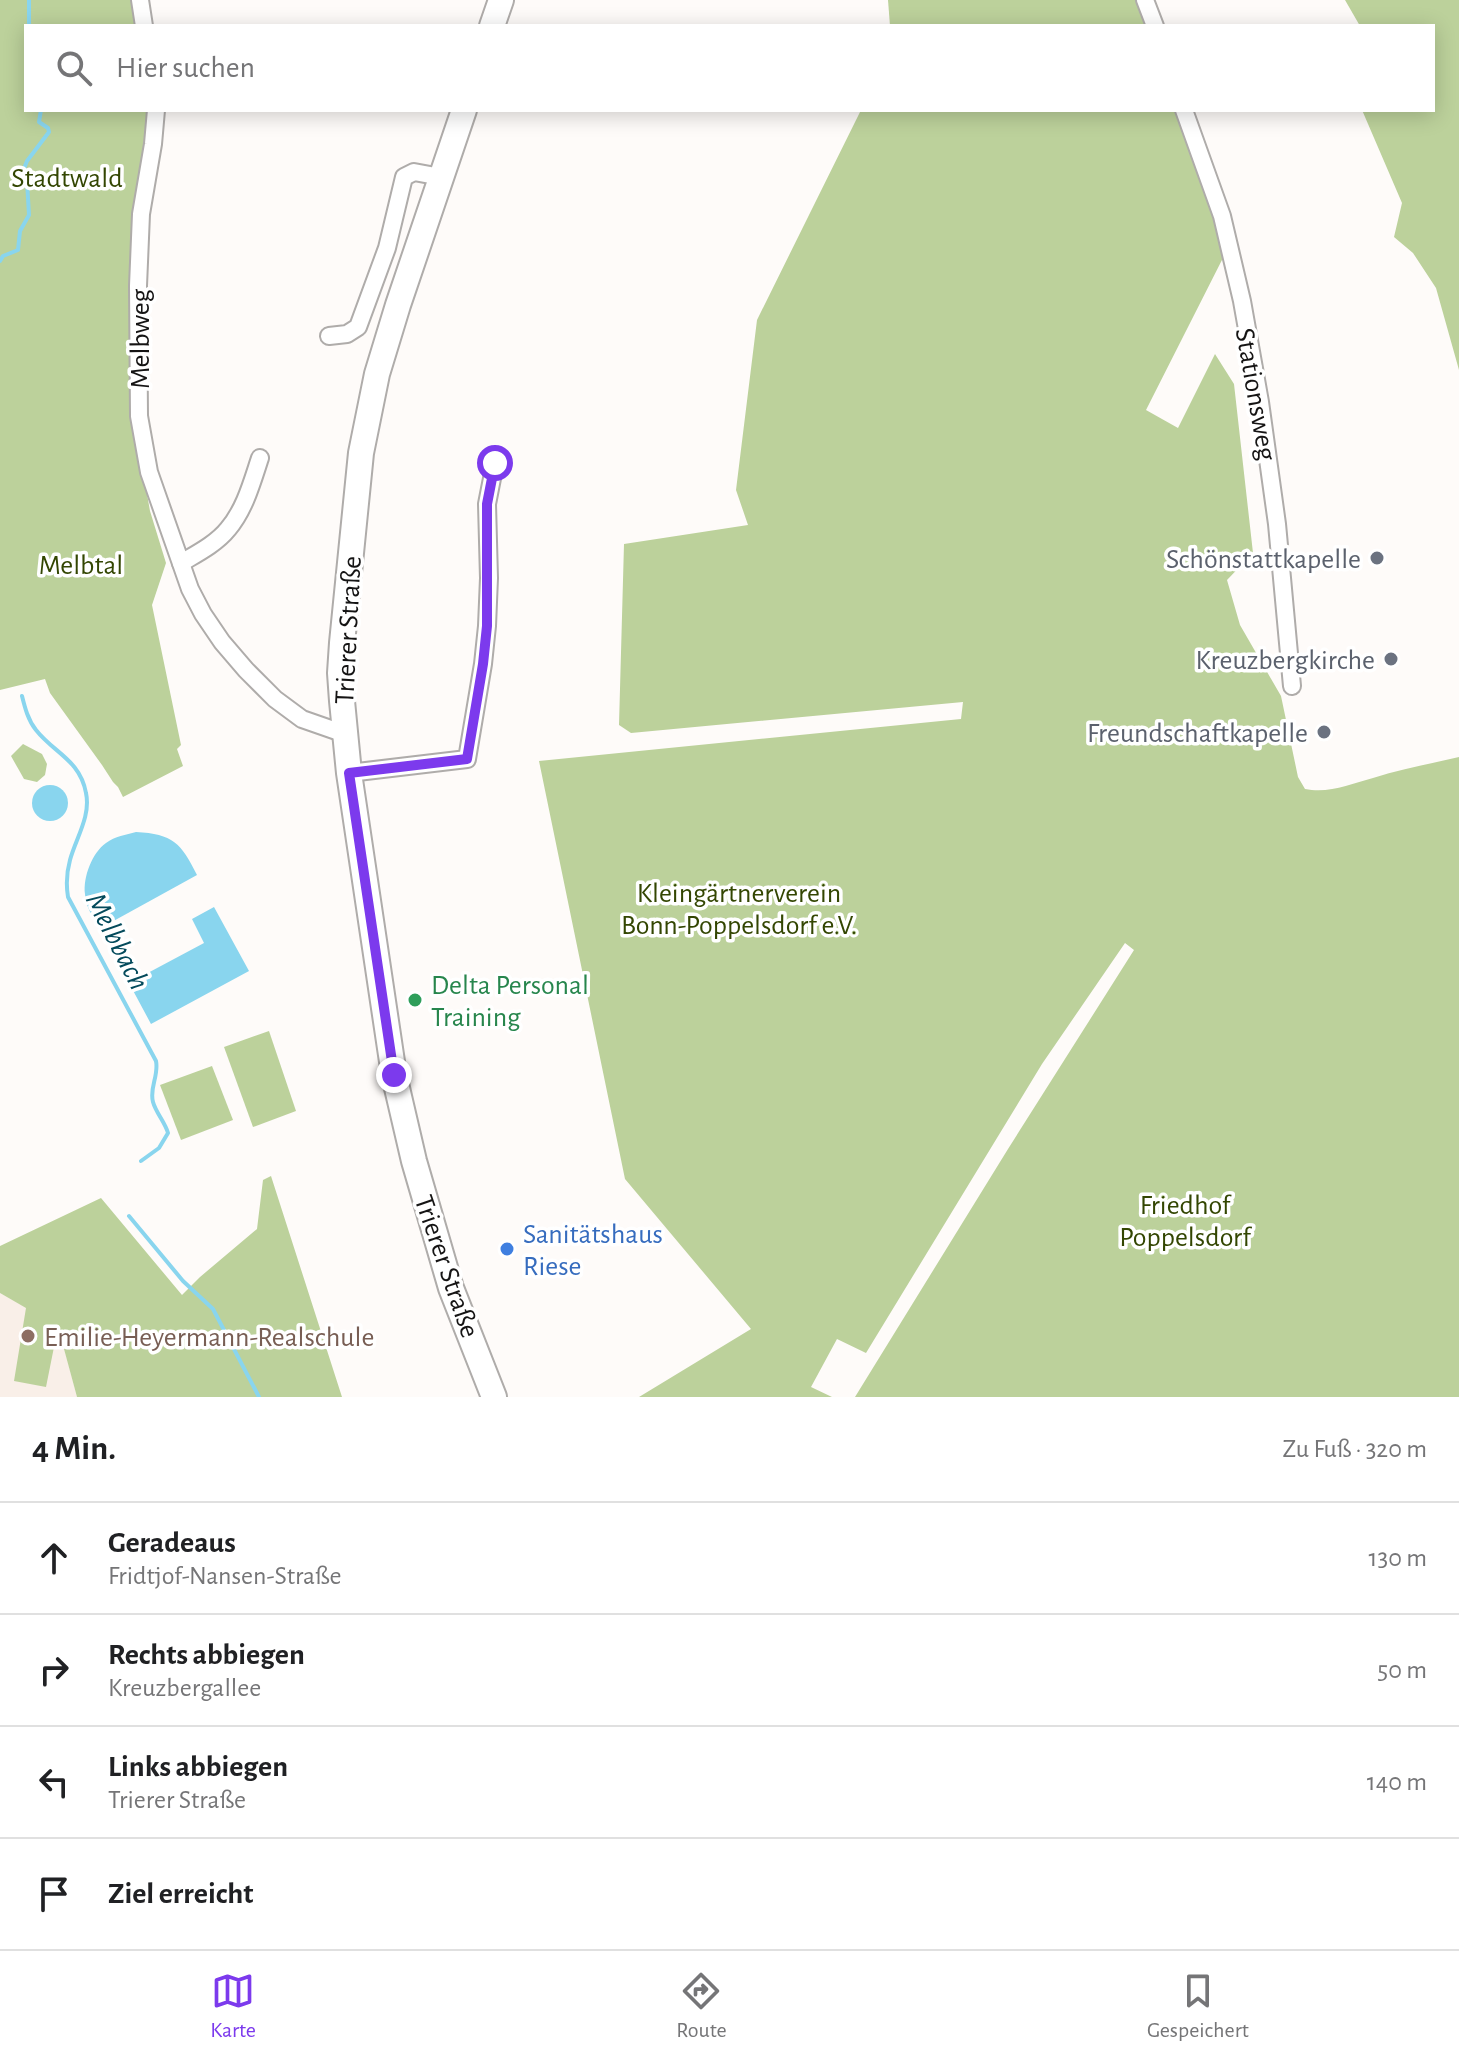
<!DOCTYPE html>
<html lang="de">
<head>
<meta charset="utf-8">
<style>
  body { margin:0; font-family:"Alegreya Sans",sans-serif; background:#f6f6f6; color:#202124 }
  .stop { position:absolute; width:24px; height:24px; margin:-18px; border:6px solid #7c3aed; border-radius:50%; background:#fff }
  .stop.end { background:#7c3aed; border-color:#fff; box-shadow:0 2px 8px #0008 }
  .list { margin:0; padding:0; list-style:none }
  h2 { display:flex; justify-content:space-between; align-items:center; height:104px; margin:0; padding:0 32px; font-size:34px }
  h2 small { font-size:26px; font-weight:400; color:#757577 }
  .list li { display:grid; grid-template-columns:52px 1fr auto; gap:24px; align-items:center; box-sizing:border-box; height:112px; padding:0 32px; border-top:2px solid #e0e0e0 }
  .list b { display:block; font-size:30px; white-space:nowrap }
  .list p { margin:0; font-size:26px; white-space:nowrap; color:#757577 }
  .list em { font-size:26px; font-style:normal; color:#757577 }
  .icon { flex:none; width:44px; height:44px; fill:none; stroke:currentColor; stroke-width:2; stroke-linecap:round; stroke-linejoin:round }
  .map { position:relative; flex:none; width:1459px; height:1397px; overflow:hidden }
  .search { position:absolute; background:#fff; box-shadow:0 4px 20px #0003; left:24px; right:24px; top:24px; height:88px; display:flex; align-items:center; gap:20px; box-sizing:border-box; padding:0 28px; border-radius:0px; color:#757577; font-size:30px }
  .sheet { height:552px; background:#fff }
  nav { display:flex; justify-content:space-around; align-items:center; box-sizing:border-box; height:112px; border-top:2px solid #e0e0e0; background:#fff; font-size:22px; color:#757577 }
  nav a { display:grid; justify-items:center; gap:4px }
  nav .on { color:#7c3aed }
  .map>svg:first-child { display:block }
  .built { fill:#f9efe8 }
  .green { fill:#bcd19b }
  .water { fill:#89d5ee }
  .lines { fill:none; stroke-linecap:round; stroke-linejoin:round }
  .stream { stroke:#89d5ee; stroke-width:4 }
  .street-casing { stroke:#afacaa; stroke-width:20 }
  .secondary-casing { stroke:#afacaa; stroke-width:28 }
  .street { stroke:#fff; stroke-width:16 }
  .secondary { stroke:#fff; stroke-width:24 }
  .route { stroke:#7c3aed; stroke-width:10 }
  .worship-dot { fill:#6b7280; stroke:#fff; stroke-width:3 }
  .leisure-dot { fill:#2e9e5b; stroke:#fff; stroke-width:3 }
  .shop-dot { fill:#3f7fe0; stroke:#fff; stroke-width:3 }
  .education-dot { fill:#8d6e63; stroke:#fff; stroke-width:3 }
  .labels { text-anchor:middle; stroke-width:7; stroke-linejoin:round; paint-order:stroke }
  .park-label { font-size:28px; fill:#334602; stroke:#fff }
  .street-label { font-size:28px; fill:#151414; stroke:#fff }
  .worship-label { font-size:28px; fill:#5b616d; stroke:#fff; text-anchor:end }
  .leisure-label { font-size:28px; fill:#27864d; stroke:#fff; text-anchor:start }
  .shop-label { font-size:28px; fill:#366cbe; stroke:#fff; text-anchor:start }
  .education-label { font-size:28px; fill:#785e54; stroke:#fff; text-anchor:start }
  .water-label { font-size:30px; font-style:italic; fill:#044a5b; stroke:#fff }
</style>
</head>
<body>
<div class="map">
<svg width="1459" height="1397" viewBox="0 0 1459 1397">
  <rect width="100%" height="100%" fill="#fefbf9"/>
  <path class="built" d="M0 1293 27 1308 64 1348 77 1397H0Z"/>
  <g class="green">
    <path d="M0 0H148L145 26H26V110H148L149 113 135 212 131 404 150 511 166 563 152 605 181 745 177 749 183 766 123 797 118 787 113 782 102 765 50 693 45 679 0 690Z"/>
    <path d="M888 0H1138L1147 26H890Z"/>
    <path d="M1345 0H1459V370L1436 288 1413 253 1394 237 1402 203 1362 110H1433V26H1360Z"/>
    <path d="M861 110H1177L1226 252 1146 410 1178 428 1215 354 1234 384 1253 553 1227 580 1240 625 1281 696 1298 777 1305 789C1329 794 1350 784 1373 778 1401 769 1430 764 1459 757V1397H855L1008 1149 1134 950 1125 943 1042 1064 866 1353 837 1339 811 1387 832 1397H639L751 1329 625 1179 539 761 961 719 963 702 631 733 619 725 624 544 748 525 736 490 757 320Z"/>
    <path d="M23 744 42 754 47 764 45 775 37 782 24 779 11 756Z"/>
    <path d="M269 1031 296 1111 253 1127 224 1047Z"/>
    <path d="M212 1066 233 1120 181 1140 160 1085Z"/>
    <path d="M271 1176 342 1397H77L64 1349 54 1347 46 1387 14 1381 26 1308 0 1293V1246L101 1198 182 1295 200 1277 257 1229 263 1180Z"/>
  </g>
  <g class="water">
    <circle cx="50" cy="803" r="18"/>
    <path d="M136 832C173 834 181 843 197 875L99 929C94 918 85 906 85 894 83 877 92 853 106 843 115 836 126 835 136 832Z"/>
    <path d="M214 907 249 971 151 1024 129 983 204 943 192 919Z"/>
  </g>
  <g class="lines">
    <g class="stream">
      <path d="M29 26V0"/>
      <path d="M0 261 3 256 18 250 20 231 29 215 27 181 23 171 27 161 49 132 48 128 39 122 41 110"/>
      <path d="M22 696C25 708 28 720 36 730 54 753 80 760 86 793 91 816 76 838 70 860 67 871 66 885 68 897L156 1061C159 1076 149 1088 153 1102 156 1113 165 1122 168 1133L159 1148 141 1161"/>
      <path d="M129 1216 183 1281 213 1309 259 1397"/>
    </g>
    <defs>
      <g id="street">
        <path d="M140 0 144 26"/>
        <path d="M1145 0 1155 26"/>
        <path d="M156 110 153 144 141 214 138 286 139 416 149 472 190 589 203 614 222 642 246 670 275 699 302 719 345 734"/>
        <path d="M1184 110 1222 216 1242 301 1260 402 1277 524 1292 686"/>
        <path d="M329 336 347 334 358 327 387 248 404 177 414 172 441 177"/>
        <path d="M181 563C196 554 216 544 228 529 245 509 252 482 260 458"/>
        <path d="M349 773 467 759 483 664 487 626 489 578 487 504 495 463"/>
      </g>
      <g id="secondary">
        <path d="M492 26 501 0"/>
        <path d="M464 110 398 305 377 374 361 453 342 643 340 673 342 701 349 773 394 1075 414 1161 451 1288 494 1397"/>
      </g>
    </defs>
    <use href="#street" class="street-casing"/>
    <use href="#secondary" class="secondary-casing"/>
    <use href="#street" class="street"/>
    <use href="#secondary" class="secondary"/>
  </g>
  <g class="lines">
    <path class="route" d="M394 1075 349 773 467 759 483 664 487 626V504L495 463"/>
  </g>
  <g class="worship-dot">
    <circle cx="1377" cy="558" r="8"/>
    <circle cx="1391" cy="659" r="8"/>
    <circle cx="1324" cy="732" r="8"/>
  </g>
  <circle class="leisure-dot" cx="415" cy="1000" r="8"/>
  <circle class="shop-dot" cx="507" cy="1249" r="8"/>
  <circle class="education-dot" cx="28" cy="1336" r="8"/>
  <g class="labels">
    <g class="park-label">
      <text x="67" y="187">Stadtwald</text>
      <text x="81" y="574">Melbtal</text>
      <text x="739" y="902">Kleingärtnerverein<tspan x="739" dy="32">Bonn-Poppelsdorf e.V.</tspan></text>
      <text x="1185" y="1214">Friedhof<tspan x="1185" dy="32">Poppelsdorf</tspan></text>
    </g>
    <g class="street-label">
      <text transform="translate(139 339) rotate(-90)" y="10">Melbweg</text>
      <text transform="translate(1257 394) rotate(80)" y="10">Stationsweg</text>
      <text transform="translate(347 630) rotate(-87)" y="10">Trierer Straße</text>
      <text transform="translate(448 1266) rotate(71)" y="10">Trierer Straße</text>
    </g>
    <g class="worship-label">
      <text x="1361" y="568">Schönstattkapelle</text>
      <text x="1375" y="669">Kreuzbergkirche</text>
      <text x="1308" y="742">Freundschaftkapelle</text>
    </g>
    <g class="leisure-label">
      <text x="431" y="994">Delta Personal<tspan x="431" dy="32">Training</tspan></text>
    </g>
    <g class="shop-label">
      <text x="523" y="1243">Sanitätshaus<tspan x="523" dy="32">Riese</tspan></text>
    </g>
    <g class="education-label">
      <text x="44" y="1346">Emilie-Heyermann-Realschule</text>
    </g>
    <g class="water-label">
      <text transform="translate(118 941) rotate(63)" y="10">Melbbach</text>
    </g>
  </g>
</svg>
<div class="stop" style="left:495px;top:463px"></div>
<div class="stop end" style="left:394px;top:1075px"></div>
<div class="search"><svg class="icon" aria-label="search" viewBox="0 0 24 24"><circle cx="10" cy="10" r="6"/><path d="M15 15l6 6"/></svg>Hier suchen</div>
</div>
<section class="sheet">
<h2>4 Min.<small>Zu Fuß · 320 m</small></h2>
<ul class="list">
<li><svg class="icon" aria-label="ahead" viewBox="0 0 24 24"><path d="M12 20V5M6 11l6-6 6 6"/></svg><div><b>Geradeaus</b><p>Fridtjof-Nansen-Straße</p></div><em>130 m</em></li>
<li><svg class="icon" aria-label="right" viewBox="0 0 24 24"><path d="M7 20v-9h11M14 6l5 5-5 5"/></svg><div><b>Rechts abbiegen</b><p>Kreuzbergallee</p></div><em>50 m</em></li>
<li><svg class="icon" aria-label="left" viewBox="0 0 24 24"><path d="M17 20v-9H6M10 6l-5 5 5 5"/></svg><div><b>Links abbiegen</b><p>Trierer Straße</p></div><em>140 m</em></li>
<li><svg class="icon" aria-label="arrive" viewBox="0 0 24 24"><path d="M6 21V4h12l-3 4 3 4H6"/></svg><div><b>Ziel erreicht</b></div></li>
</ul>
</section>
<nav>
<a class="on"><svg class="icon" aria-label="map" viewBox="0 0 24 24"><path d="M3 6l6-2 6 2 6-2v14l-6 2-6-2-6 2zM9 4v14M15 6v14"/></svg>Karte</a>
<a><svg class="icon" aria-label="directions" viewBox="0 0 24 24"><path d="M12 3l9 9-9 9-9-9zM9 14v-3h6M13 9l2 2-2 2"/></svg>Route</a>
<a><svg class="icon" aria-label="saved" viewBox="0 0 24 24"><path d="M7 4h10v16l-5-4-5 4z"/></svg>Gespeichert</a>
</nav>
</body>
</html>
